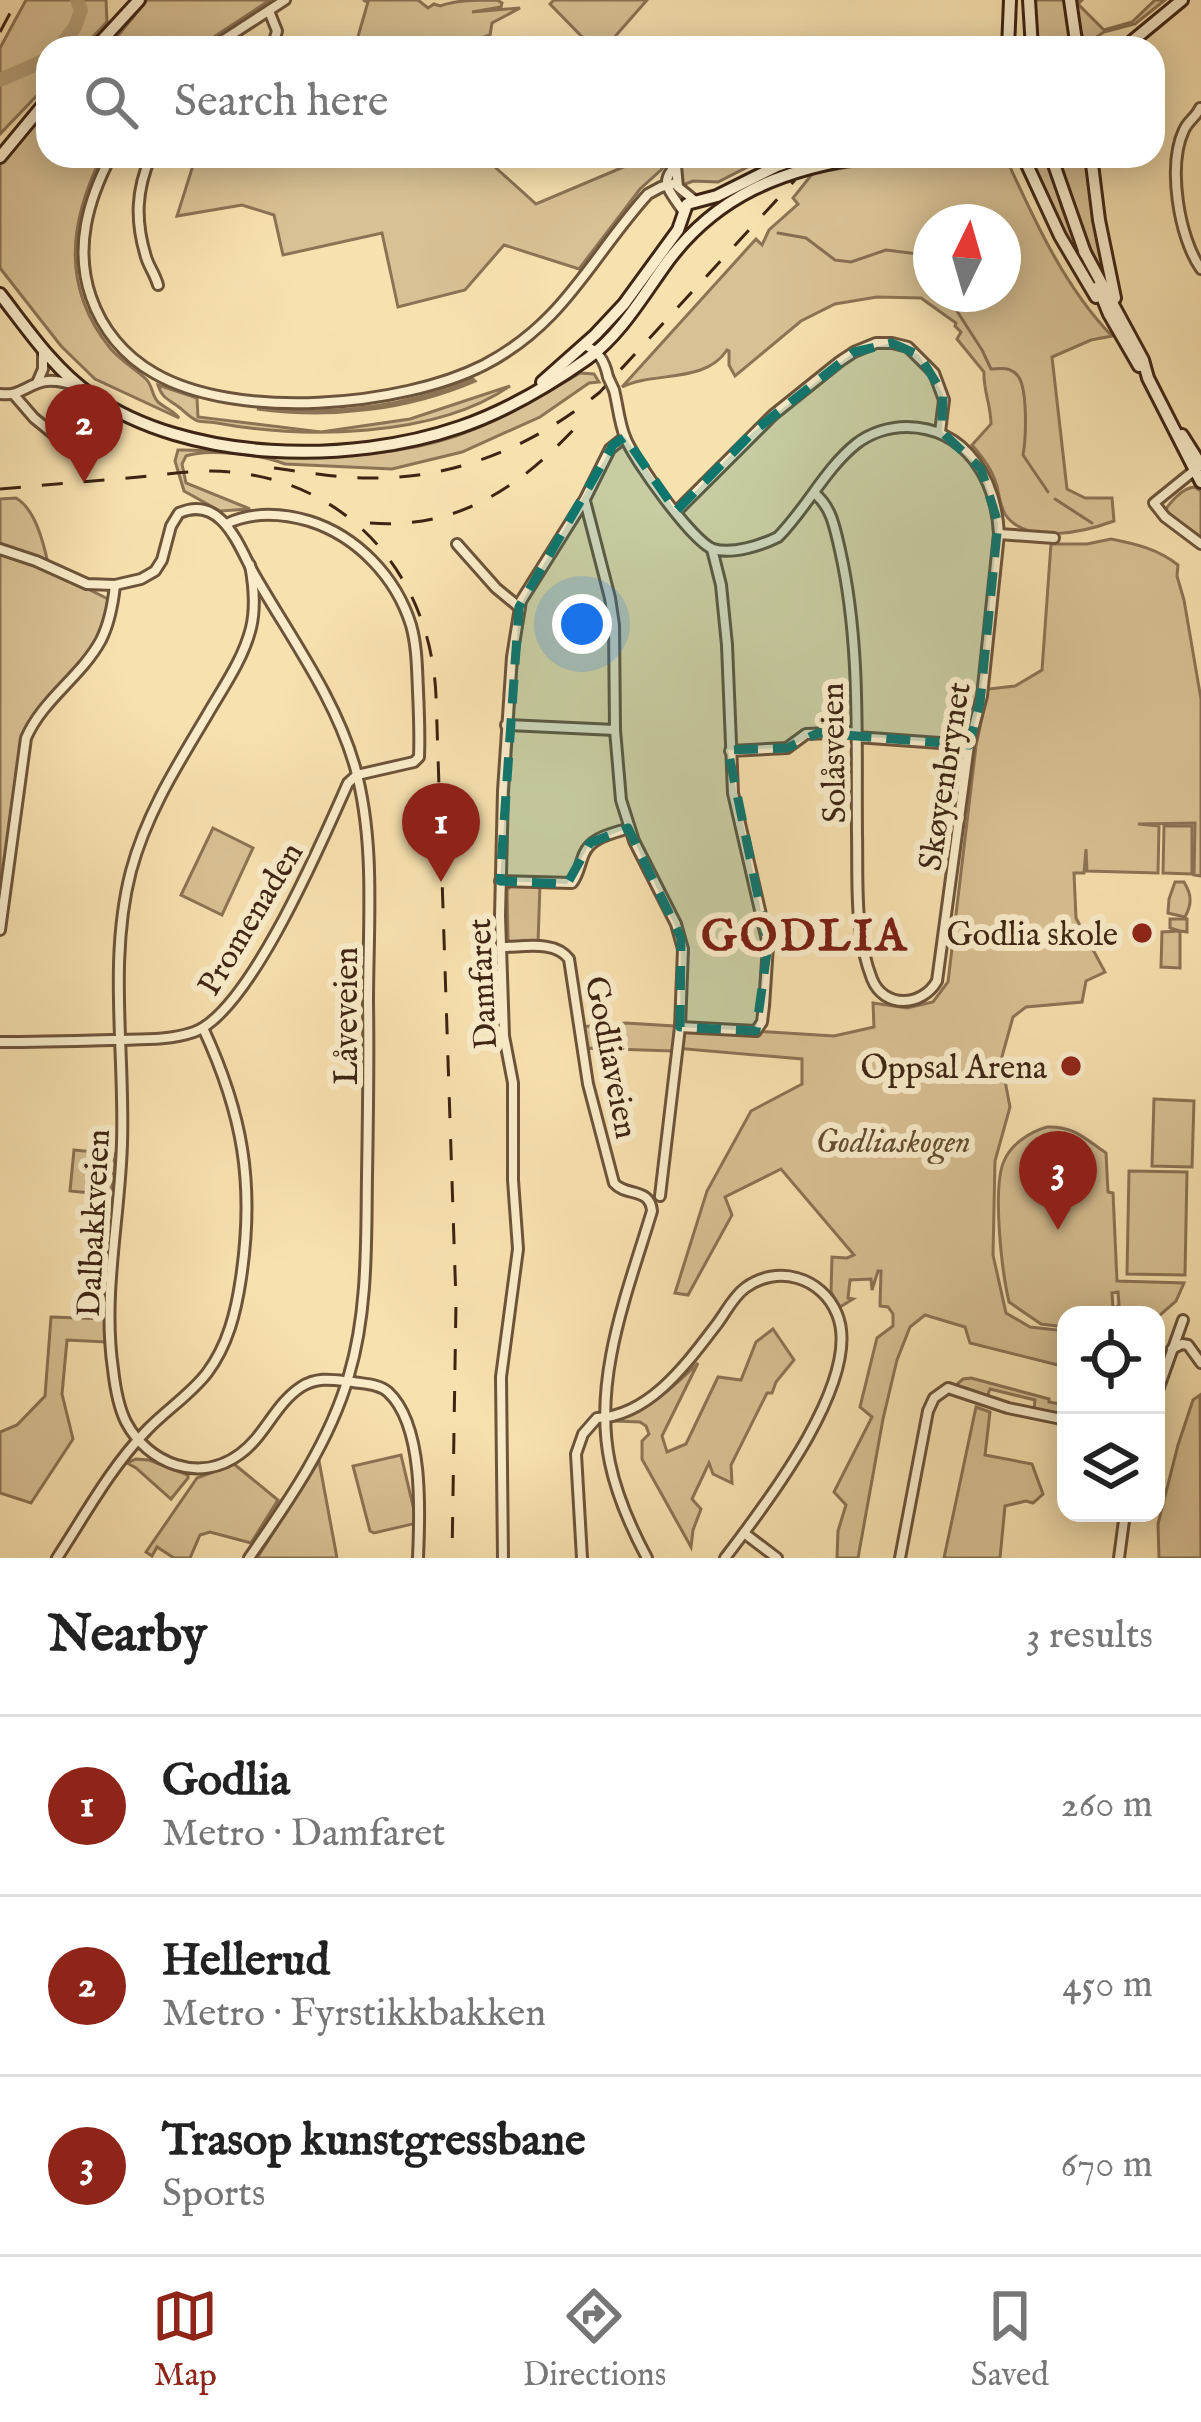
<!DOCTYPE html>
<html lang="en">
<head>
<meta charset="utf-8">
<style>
  body { margin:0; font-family:"IM FELL English",serif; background:#f6f6f6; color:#222 }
  .controls { position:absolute; right:36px; bottom:36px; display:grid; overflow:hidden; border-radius:24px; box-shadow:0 6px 30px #0003 }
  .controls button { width:108px; height:108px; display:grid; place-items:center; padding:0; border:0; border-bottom:3px solid #e0e0e0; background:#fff; color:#222; font:60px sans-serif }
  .compass { position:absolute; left:913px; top:204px; width:108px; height:108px; border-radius:50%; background:#fff; box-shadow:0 6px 30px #0003; rotate:5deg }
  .you { position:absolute; left:582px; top:624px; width:42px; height:42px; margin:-30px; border:9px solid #fff; border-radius:50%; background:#1a73e8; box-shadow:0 0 0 18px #1a73e833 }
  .badge { display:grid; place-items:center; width:78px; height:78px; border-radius:50%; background:#8f2418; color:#fff; font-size:39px; font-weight:700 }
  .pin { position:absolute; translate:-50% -99px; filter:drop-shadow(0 3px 6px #0008) }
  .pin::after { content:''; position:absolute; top:63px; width:42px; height:36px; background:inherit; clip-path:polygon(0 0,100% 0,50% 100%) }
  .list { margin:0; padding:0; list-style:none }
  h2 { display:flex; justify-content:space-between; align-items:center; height:156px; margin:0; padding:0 48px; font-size:51px }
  h2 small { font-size:39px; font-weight:400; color:#767676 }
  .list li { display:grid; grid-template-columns:78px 1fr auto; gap:36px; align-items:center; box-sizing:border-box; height:180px; padding:0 48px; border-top:3px solid #e0e0e0 }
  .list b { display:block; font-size:45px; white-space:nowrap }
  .list p { margin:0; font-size:39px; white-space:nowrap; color:#767676 }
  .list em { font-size:39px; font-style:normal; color:#767676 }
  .icon { flex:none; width:66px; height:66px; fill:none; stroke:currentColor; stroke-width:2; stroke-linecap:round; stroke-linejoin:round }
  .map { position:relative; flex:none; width:1201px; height:1558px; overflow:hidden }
  .search { position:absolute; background:#fff; box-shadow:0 6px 30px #0003; left:36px; right:36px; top:36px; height:132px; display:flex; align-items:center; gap:30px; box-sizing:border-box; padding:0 42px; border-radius:36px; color:#767676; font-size:45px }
  .sheet { height:696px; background:#fff }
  nav { display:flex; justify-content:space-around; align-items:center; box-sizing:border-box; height:168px; border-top:3px solid #e0e0e0; background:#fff; font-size:33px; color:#767676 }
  nav a { display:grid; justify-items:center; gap:6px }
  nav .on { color:#8f2418 }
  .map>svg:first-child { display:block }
  .green { fill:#d8c194; stroke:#8b7354; stroke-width:3; fill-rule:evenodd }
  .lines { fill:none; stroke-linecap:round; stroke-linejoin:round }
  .stream { stroke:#876f51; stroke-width:3 }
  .river { stroke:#b8a17a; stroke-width:14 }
  .street-casing { stroke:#6c543a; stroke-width:14 }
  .secondary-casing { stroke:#3e2513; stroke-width:16 }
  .street { stroke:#faeccb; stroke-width:8 }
  .secondary { stroke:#faeccb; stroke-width:10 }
  .rail { stroke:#3e2513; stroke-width:3; stroke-dasharray:21 21; stroke-linecap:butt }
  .street-bridge-casing { stroke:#6c543a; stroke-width:14; stroke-linecap:butt }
  .street-bridge { stroke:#faeccb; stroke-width:8 }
  .marked { fill:#0f766e; fill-opacity:0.2; stroke:#0f766e; stroke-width:9; stroke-dasharray:24 15; stroke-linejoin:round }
  .poi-dot { fill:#8f2418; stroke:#faeccb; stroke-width:4.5 }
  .labels { text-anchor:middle; stroke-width:12; stroke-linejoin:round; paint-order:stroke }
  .street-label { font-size:33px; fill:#3e2513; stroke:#faeccb }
  .poi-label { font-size:33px; fill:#3e2513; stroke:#faeccb; text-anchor:end }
  .park-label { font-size:33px; font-style:italic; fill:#644c33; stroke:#faeccb }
  .district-label { font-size:45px; font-weight:bold; letter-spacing:3px; fill:#7a1f14; stroke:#faeccb }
</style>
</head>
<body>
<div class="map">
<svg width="1201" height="1558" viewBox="0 0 1201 1558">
  <rect width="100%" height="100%" fill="#f7e1af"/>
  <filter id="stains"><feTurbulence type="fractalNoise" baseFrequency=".00167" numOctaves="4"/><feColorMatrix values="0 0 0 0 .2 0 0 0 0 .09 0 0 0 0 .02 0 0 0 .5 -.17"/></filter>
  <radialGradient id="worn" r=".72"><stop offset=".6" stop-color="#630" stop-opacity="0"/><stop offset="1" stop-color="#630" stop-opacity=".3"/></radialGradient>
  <g class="green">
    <path d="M26 0H106L107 22 82 48H48V84L0 134V48Z"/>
    <path d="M147 0H270L197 48H108Z"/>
    <path d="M363 0H418L428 8 434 4 440 6C456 0 477 0 497 0L502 3 501 7 472 12 520 8 492 23 490 35 452 48H350L357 40 368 2Z"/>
    <path d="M554 0H647L605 48H593L550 4Z"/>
    <path d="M1035 0H1065L1073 48H1038Z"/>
    <path d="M1075 0H1082L1078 4 1104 30 1132 22 1155 0H1165L1135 24 1104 32 1086 44 1079 28Z"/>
    <path d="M48 107V156H102C69 222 61 287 110 348 120 360 134 368 145 378 153 385 151 394 158 402 166 409 173 410 179 418L95 379 61 346 0 268V163Z"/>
    <path d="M240 156H305L317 160 319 156H494L496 168 536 204 626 166 637 156H672L661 170 640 189 579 269 504 245 465 290 398 307 382 233 283 255 274 215 242 205 177 216 195 159 234 163Z"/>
    <path d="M691 156H769L718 182 693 181 683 185 679 172 684 161Z"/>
    <path d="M917 156H1005C1034 219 1064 287 1112 336L1091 340 1052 357 1067 489 1085 498H1112L1114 521C1084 532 1026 546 1005 514 1000 505 999 495 997 486 992 469 983 458 972 445L991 424C991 405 983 390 984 372L957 339 961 332 955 326 956 323 921 298 877 297 835 304 801 321 735 376 729 365V351L727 350C705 384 654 371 622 387L756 239 762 245 769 230 798 204 793 198 813 173ZM931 222H1003V294H931Z"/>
    <path d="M1029 156H1047L1062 208 1092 281 1063 234Z"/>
    <path d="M1056 156H1088L1106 280 1079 226Z"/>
    <path d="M580 373 594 374 599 382 589 383 540 417 462 452 392 469 285 464C263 455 208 448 186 456L182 464 186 483 250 509 220 511 184 491 175 461 178 450C213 449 252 456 289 457 344 457 403 454 456 436 500 421 540 397 580 373Z"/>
    <path d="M473 379 475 381C407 410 331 419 257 409 276 409 295 411 314 411 368 410 423 400 473 379Z"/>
    <path d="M158 385 197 398 198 417 321 432 410 419 510 386C435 438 303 439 217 423 213 422 203 422 198 421 189 418 184 410 176 405 166 398 162 397 158 385Z"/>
    <path d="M1194 487 1201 491V539L1165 510C1171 502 1181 489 1194 487Z"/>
    <path d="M16 498C35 509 43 541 48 563L0 547V499Z"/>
    <path d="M1111 539C1136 544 1158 549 1178 565L1177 576 1184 600 1201 699V876L1194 875 1195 823 1138 824 1159 826 1158 873 1087 871 1086 849 1084 873H1074L1076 918 1105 972 1086 981 1082 1002 1026 1007 1013 1017 1001 1060 1010 1107 995 1161 993 1255 1006 1313 1030 1327 1066 1331V1367L970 1343 965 1327 925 1315 910 1327 897 1360 883 1419 858 1558H837L838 1531 846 1505 834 1492 872 1417 860 1407 877 1338 893 1326V1314L888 1307 880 1306 881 1271H878L872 1290 871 1279 850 1280 848 1298 853 1299 840 1307 831 1292 832 1257 847 1258 854 1255 781 1169 725 1197 732 1215 688 1295 675 1293 707 1191 751 1111 802 1084V1059L675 1048 673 1051 582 1048 578 1027 626 1023 834 1036 874 1027 873 1003 907 1008 933 1002 948 982 976 746 988 689 1015 686 1042 670 1051 544H1087Z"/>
    <path d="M0 553 56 573 110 600C106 616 103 631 94 645 72 680 37 704 21 744L0 903Z"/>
    <path d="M1164 826H1192V874L1163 873Z"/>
    <path d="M213 828 253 848 222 915 181 895Z"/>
    <path d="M1175 882H1184C1192 895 1192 904 1185 917L1168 913 1169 899Z"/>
    <path d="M513 884H540L538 943 513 944 508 940 507 890Z"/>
    <path d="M1170 919H1187V932L1180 931V968L1161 967 1162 932 1180 931 1170 928Z"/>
    <path d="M1154 1099 1194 1101 1192 1167 1152 1166Z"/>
    <path d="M1047 1127C1075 1126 1085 1139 1106 1153L1108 1192 1113 1193 1117 1281 1184 1283 1176 1301 1159 1316 1161 1344 1156 1360V1315H1107L1119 1305 1118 1292 1112 1293 1113 1308H1100L1093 1315H1066V1327L1041 1324 1009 1302C1002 1272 992 1188 1004 1161 1011 1144 1030 1132 1047 1127Z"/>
    <path d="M74 1150 115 1154 111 1195 70 1191Z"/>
    <path d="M1129 1171 1187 1172 1185 1275 1127 1274Z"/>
    <path d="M51 1317 106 1319 105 1342 67 1340 62 1394 73 1439 31 1503 0 1493V1432L17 1425 45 1396Z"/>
    <path d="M773 1329 794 1360 776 1382 772 1393H767L731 1465 732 1483 713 1474 709 1463 692 1499 701 1509 693 1530 691 1547 642 1459V1441L649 1434 646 1426 640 1422 615 1421C648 1410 674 1387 698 1363L662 1436 667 1452 686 1444 718 1377 741 1380 756 1342Z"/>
    <path d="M971 1378 1049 1399V1402L1066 1405V1417L1034 1409 1035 1400 990 1389 987 1397H984L956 1385 963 1379Z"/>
    <path d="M1200 1395 1201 1558H1159L1158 1524 1178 1445 1193 1400Z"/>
    <path d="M976 1407 990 1412 985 1455 1032 1464 1043 1494 1033 1503 1026 1501 1005 1506 1000 1558H944Z"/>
    <path d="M401 1455 417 1523 374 1533 370 1531 353 1466Z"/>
    <path d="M136 1459 149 1460 188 1475V1478L171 1499 136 1468 127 1463Z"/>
    <path d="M319 1461 337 1558H257Z"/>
    <path d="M234 1464 278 1500 251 1543 210 1532 200 1535 190 1558H174L157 1547 152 1556 146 1552 197 1478Z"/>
  </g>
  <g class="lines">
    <g class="stream">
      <path d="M778 233 806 238 835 260 851 262 886 250 918 254 931 270"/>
      <path d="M946 294 982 350 991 369C1001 368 1011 367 1018 376 1028 389 1026 439 1023 455L1048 492"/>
      <path d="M1055 499 1092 523"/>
    </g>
    <g class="river">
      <path d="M59 48 75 27 81 10 77 0"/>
      <path d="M0 80 48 59"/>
    </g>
    <defs>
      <g id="street">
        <path d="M269 11 277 31 272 48"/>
        <path d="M211 48 285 0"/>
        <path d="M1200 108C1196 117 1188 121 1184 130 1167 166 1179 238 1201 269"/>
        <path d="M111 156C88 200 74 248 91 297 102 329 124 356 154 373 236 421 401 407 484 365 565 323 591 257 648 194L661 187 677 183"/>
        <path d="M151 156C136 190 135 221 146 257 149 267 155 274 158 285"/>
        <path d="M676 166 678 187 694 200"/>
        <path d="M683 211C664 183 659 182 684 156"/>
        <path d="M583 345C599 350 605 362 608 377"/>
        <path d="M37 383 43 369V353"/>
        <path d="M614 390C618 406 619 422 625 437 633 459 693 542 713 549 732 555 762 545 778 537 806 509 825 469 856 444 870 433 889 427 907 427 967 428 996 480 999 534L982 696 969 745 937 981C922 1007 884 1009 872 979 854 933 858 881 857 834 856 739 861 643 840 550 835 529 832 507 814 493"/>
        <path d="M0 394C18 396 22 389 38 383 50 378 65 382 78 386"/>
        <path d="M15 396 34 418 72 449"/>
        <path d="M1196 469 1154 503 1165 517 1201 544"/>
        <path d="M585 501 610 598 614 625 615 730 621 800 634 841 676 924 683 949 680 1027 660 1196"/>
        <path d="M677 511 773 415 839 362 854 352 876 343H892L908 347 934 373 944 400 940 432"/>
        <path d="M226 524C253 511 281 513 309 521 357 536 396 577 411 625 417 646 417 669 418 691 419 713 420 735 419 757L414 762 357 775"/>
        <path d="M999 534 1054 538"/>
        <path d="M457 544 496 588 519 607"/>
        <path d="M0 549 36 561 87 584 115 585 141 579 155 571 162 560 171 526 179 513C222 494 239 547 254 574 290 637 335 697 355 767 376 843 368 925 368 1003 369 1061 368 1118 367 1176 366 1242 368 1311 349 1375 330 1442 288 1502 249 1558"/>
        <path d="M250 565C254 586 256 607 251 628 243 660 222 689 206 717 176 767 146 815 131 871 108 959 125 1053 122 1143 120 1218 102 1294 113 1369 115 1387 118 1406 126 1422 148 1464 200 1484 240 1454 265 1436 275 1404 301 1387 318 1376 334 1380 353 1382 365 1384 379 1384 388 1392 424 1425 420 1513 418 1558"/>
        <path d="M506 725 615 730"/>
        <path d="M856 737 968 745"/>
        <path d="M730 751 787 748 806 734 856 732"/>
        <path d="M500 881 572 883C579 874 579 866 584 854 591 837 612 834 629 828"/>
        <path d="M0 930 26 738C43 699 81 677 101 640 110 622 113 604 115 585"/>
        <path d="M502 947C524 947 555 940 569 959L588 1084 614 1183C626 1197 650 1187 652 1211 628 1291 592 1379 610 1463 617 1497 631 1528 647 1558"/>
        <path d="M680 1027 756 1031 762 1022 764 1006 768 945 733 793 727 645 721 585 712 549"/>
        <path d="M0 1042C37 1042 74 1041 111 1040 139 1039 168 1041 194 1032 250 1012 323 839 348 783L357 775"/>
        <path d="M1172 1349 1182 1344 1188 1345 1201 1363"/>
        <path d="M1156 1396 1183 1320"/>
        <path d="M744 1533 777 1558"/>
        <path d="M57 1558C85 1515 111 1467 147 1430 166 1410 190 1395 207 1373 228 1345 236 1312 241 1278 255 1184 243 1114 203 1028"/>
        <path d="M503 1558 501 1377 518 1249 513 1180V1083L504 1036 500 916 503 791 512 657 521 601 585 499 610 449 625 437"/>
        <path d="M582 1558 576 1454 583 1434 597 1418C650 1416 688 1362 717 1324 726 1312 733 1297 745 1288 777 1264 822 1277 837 1314 864 1379 763 1508 725 1558"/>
        <path d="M900 1558 928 1411 934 1398 948 1388 1008 1408 1066 1420"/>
        <path d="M1119 1558 1125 1513"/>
      </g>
      <g id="secondary">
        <path d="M1029 0 1032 48"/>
        <path d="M1070 0 1077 48"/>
        <path d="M95 48 139 0"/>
        <path d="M1008 48 1010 0"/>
        <path d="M1124 48 1182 0"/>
        <path d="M1023 156 1060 236 1096 297"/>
        <path d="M1051 156 1085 253"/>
        <path d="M1091 156 1099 220 1115 298"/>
        <path d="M0 157 48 99"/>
        <path d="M1084 251 1143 360 1148 378 1201 482"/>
        <path d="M1098 287 1109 314 1139 366"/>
        <path d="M0 294C28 330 53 368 91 395 188 463 350 465 460 427 504 412 550 385 587 359 619 336 641 299 663 268 714 195 784 168 871 156"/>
        <path d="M542 382 595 335 624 304 678 230 687 204 717 196 777 166 806 156"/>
        <path d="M1182 435 1201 465"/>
      </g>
    </defs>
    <use href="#street" class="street-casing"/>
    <use href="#secondary" class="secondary-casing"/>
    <use href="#street" class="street"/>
    <use href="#secondary" class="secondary"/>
    <g class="rail">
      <path d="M0 32 17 0"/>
      <path d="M274 468C305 472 336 478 367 478 454 480 534 446 600 392L795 180"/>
      <path d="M0 489C46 485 92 481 139 477 169 474 200 469 231 472 351 483 431 578 436 696L456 1302 452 1558"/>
      <path d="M370 523C463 530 527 482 586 416"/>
    </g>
    <defs>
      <path id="street-bridge" d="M608 377 614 390"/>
    </defs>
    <use href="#street-bridge" class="street-bridge-casing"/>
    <use href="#street-bridge" class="street-bridge"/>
  </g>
  <path class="marked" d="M892 343 919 355 943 394 942 432 981 469 998 523 980 703 969 745 818 733 787 748 728 750 768 945 756 1031 680 1027 681 938 628 828 590 843 567 884 500 881 519 607 613 445 625 437 676 511 753 432 854 352Z"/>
  <g class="poi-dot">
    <circle cx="1142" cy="933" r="12"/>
    <circle cx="1071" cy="1066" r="12"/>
  </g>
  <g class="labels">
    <g class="street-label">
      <text transform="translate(832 753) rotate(-91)" y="12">Solåsveien</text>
      <text transform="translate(943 776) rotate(-81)" y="12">Skøyenbrynet</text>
      <text transform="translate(249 918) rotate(-59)" y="12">Promenaden</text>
      <text transform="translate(481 984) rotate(-93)" y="12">Damfaret</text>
      <text transform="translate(345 1016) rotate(-90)" y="12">Låveveien</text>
      <text transform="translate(613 1057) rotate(79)" y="12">Godliaveien</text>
      <text transform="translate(92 1223) rotate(-87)" y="12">Dalbakkveien</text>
    </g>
    <g class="poi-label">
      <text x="1118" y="945">Godlia skole</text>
      <text x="1047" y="1078">Oppsal Arena</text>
    </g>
    <g class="park-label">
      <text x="893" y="1152">Godliaskogen</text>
    </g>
    <g class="district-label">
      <text x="805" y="950">GODLIA</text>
    </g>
  </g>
  <rect width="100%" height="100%" filter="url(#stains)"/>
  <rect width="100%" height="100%" fill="url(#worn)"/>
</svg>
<div class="controls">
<button><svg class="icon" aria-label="locate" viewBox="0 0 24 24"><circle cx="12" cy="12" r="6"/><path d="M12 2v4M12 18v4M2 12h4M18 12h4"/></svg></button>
<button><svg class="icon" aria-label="layers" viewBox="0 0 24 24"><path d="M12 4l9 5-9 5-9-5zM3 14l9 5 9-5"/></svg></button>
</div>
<svg class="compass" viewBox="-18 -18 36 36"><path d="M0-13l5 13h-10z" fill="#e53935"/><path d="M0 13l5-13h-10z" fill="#767676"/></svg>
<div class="you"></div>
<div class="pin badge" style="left:441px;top:882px">1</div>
<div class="pin badge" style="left:84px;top:483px">2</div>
<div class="pin badge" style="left:1058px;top:1230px">3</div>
<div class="search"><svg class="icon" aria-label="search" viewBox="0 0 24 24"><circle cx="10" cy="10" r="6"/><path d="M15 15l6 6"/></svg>Search here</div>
</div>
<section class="sheet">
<h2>Nearby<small>3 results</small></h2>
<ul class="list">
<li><span class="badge">1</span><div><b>Godlia</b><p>Metro · Damfaret</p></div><em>260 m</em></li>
<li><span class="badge">2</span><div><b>Hellerud</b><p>Metro · Fyrstikkbakken</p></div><em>450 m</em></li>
<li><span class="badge">3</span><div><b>Trasop kunstgressbane</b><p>Sports</p></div><em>670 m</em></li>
</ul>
</section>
<nav>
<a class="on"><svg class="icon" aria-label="map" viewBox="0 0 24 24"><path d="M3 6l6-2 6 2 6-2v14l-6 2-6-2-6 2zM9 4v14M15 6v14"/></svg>Map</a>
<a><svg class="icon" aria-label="directions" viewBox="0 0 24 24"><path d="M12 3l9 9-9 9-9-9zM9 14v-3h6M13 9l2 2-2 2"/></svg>Directions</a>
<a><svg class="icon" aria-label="saved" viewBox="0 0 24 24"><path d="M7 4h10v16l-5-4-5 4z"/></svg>Saved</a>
</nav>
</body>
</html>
